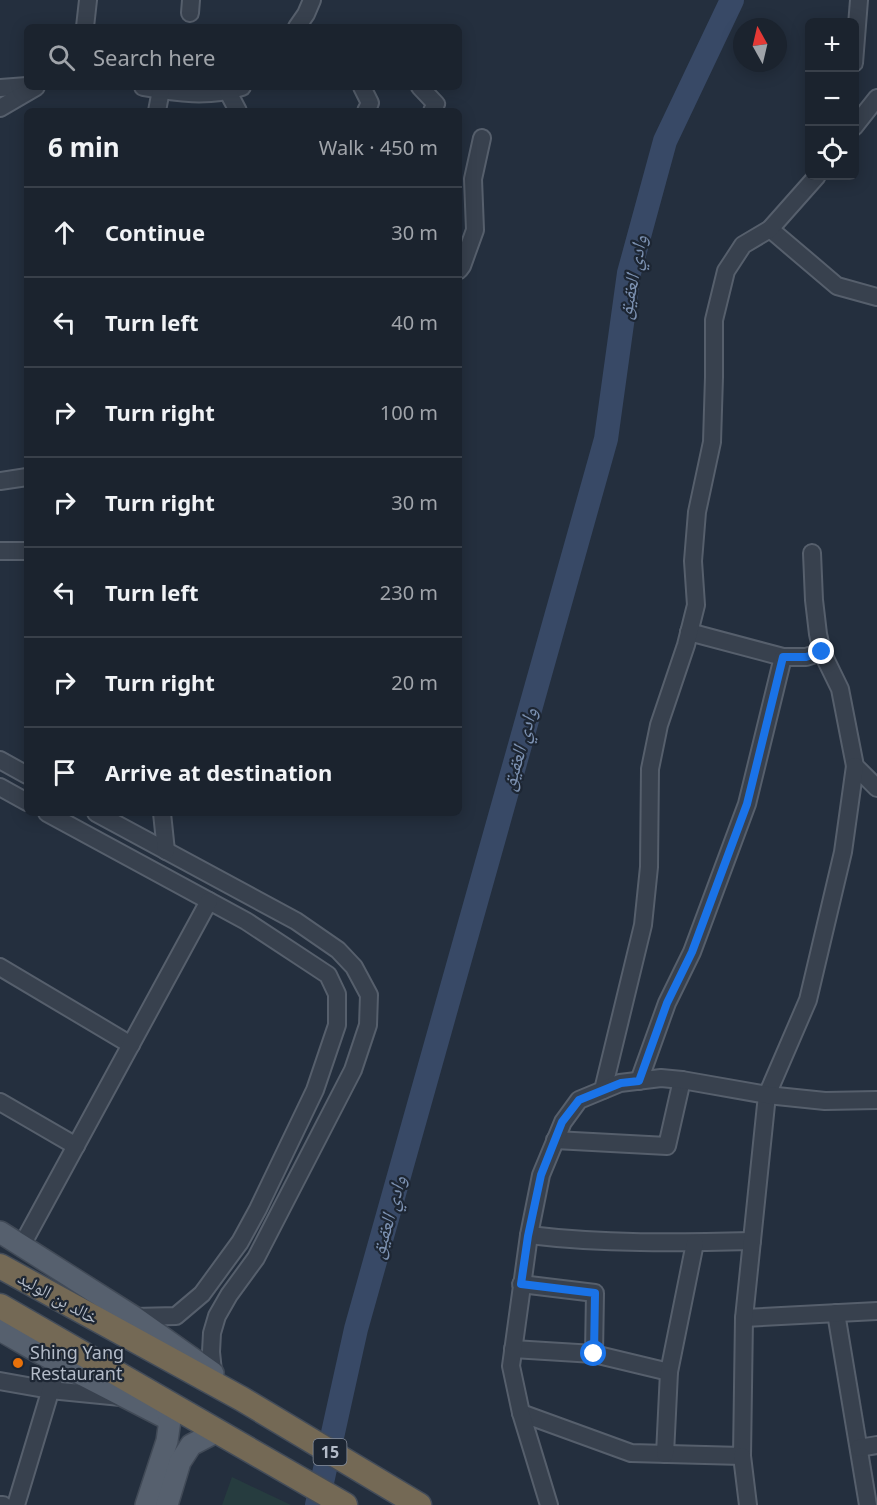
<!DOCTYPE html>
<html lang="en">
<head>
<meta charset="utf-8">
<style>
  body { margin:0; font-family:"Noto Sans","Noto Naskh Arabic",sans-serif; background:#242b36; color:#f1f3f6 }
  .controls { position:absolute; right:18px; top:18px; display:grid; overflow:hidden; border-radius:9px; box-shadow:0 3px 15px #0003 }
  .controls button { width:54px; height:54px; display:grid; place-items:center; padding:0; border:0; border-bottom:2px solid #39404a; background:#1b232e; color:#f1f3f6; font:30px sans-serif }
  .compass { position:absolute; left:733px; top:18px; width:54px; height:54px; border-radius:50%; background:#1b232e; box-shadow:0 3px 15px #0003; rotate:352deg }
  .stop { position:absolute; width:18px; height:18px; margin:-14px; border:4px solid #1a73e8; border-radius:50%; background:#fff }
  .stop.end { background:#1a73e8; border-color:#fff; box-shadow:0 2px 6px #0008 }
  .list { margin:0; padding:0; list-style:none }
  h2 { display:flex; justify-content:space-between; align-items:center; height:78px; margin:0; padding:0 24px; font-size:26px }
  h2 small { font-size:20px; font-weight:400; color:#a0a4aa }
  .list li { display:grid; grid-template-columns:39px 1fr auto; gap:18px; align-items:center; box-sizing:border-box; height:90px; padding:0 24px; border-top:2px solid #39404a }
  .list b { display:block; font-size:22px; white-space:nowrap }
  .list em { font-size:20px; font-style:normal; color:#a0a4aa }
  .icon { flex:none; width:33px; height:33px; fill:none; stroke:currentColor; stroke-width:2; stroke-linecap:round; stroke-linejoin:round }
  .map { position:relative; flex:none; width:877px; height:1505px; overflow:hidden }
  .search { position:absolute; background:#1b232e; box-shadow:0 3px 15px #0003; left:24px; top:24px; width:438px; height:66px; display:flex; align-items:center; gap:15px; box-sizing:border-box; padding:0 21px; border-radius:9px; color:#a0a4aa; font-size:22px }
  .panel { position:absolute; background:#1b232e; box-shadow:0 3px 15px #0003; left:24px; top:108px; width:438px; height:708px; border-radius:9px }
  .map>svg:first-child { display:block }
  .green { fill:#263c3f }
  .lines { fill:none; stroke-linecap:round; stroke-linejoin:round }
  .river { stroke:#384966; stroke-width:24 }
  .minor-casing { stroke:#565f6c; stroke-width:20 }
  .major-casing { stroke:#414a57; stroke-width:24 }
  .highway-casing { stroke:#434c59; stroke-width:27 }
  .minor { stroke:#38414e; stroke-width:16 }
  .major { stroke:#56606e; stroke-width:21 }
  .highway { stroke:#746955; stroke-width:24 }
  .route { stroke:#1a73e8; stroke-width:8 }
  .food-dot { fill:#e8710a; stroke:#1d2633; stroke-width:2 }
  .labels { text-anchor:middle; stroke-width:4.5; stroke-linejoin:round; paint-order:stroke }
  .shield { fill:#1d2633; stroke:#878f9c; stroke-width:1.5 }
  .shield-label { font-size:16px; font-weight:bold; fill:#b4bcc9 }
  .street-label { font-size:18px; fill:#b4bcc9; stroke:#1d2633 }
  .poi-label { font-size:18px; fill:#b4bcc9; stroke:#1d2633; text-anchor:start }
  .water-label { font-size:20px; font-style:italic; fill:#7c91b1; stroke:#1d2633 }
</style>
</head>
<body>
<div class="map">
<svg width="877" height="1505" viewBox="0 0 877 1505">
  <rect width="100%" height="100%" fill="#242f3e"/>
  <path class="green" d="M232 1477 291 1505H222Z"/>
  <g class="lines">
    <path class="river" d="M317 1505 356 1329 606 439 629 273 665 141 732 0"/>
    <defs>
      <g id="minor">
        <path d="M190 13 191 0"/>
        <path d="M85 27 88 0"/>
        <path d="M297 27 306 14 312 0"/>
        <path d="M854 63 859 0"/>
        <path d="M143 87C176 93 209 98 242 87"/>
        <path d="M362 87 370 103 366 111"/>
        <path d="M420 87 436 104 432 111"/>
        <path d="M0 88 27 86"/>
        <path d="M228 92 238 111"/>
        <path d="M0 108 36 87"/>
        <path d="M157 111 161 90"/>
        <path d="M854 127 877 98"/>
        <path d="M770 229 837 286 877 297"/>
        <path d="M459 270 462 266 475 230 473 179 482 138"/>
        <path d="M0 481 27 477"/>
        <path d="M0 551H27"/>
        <path d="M812 553 814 600 818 634 822 652 840 689 855 766 877 788"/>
        <path d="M689 632 783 657H806L822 652"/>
        <path d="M0 760 27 775"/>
        <path d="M0 787 27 802"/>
        <path d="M47 813 246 921 328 975 337 994V1025L315 1090 258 1209 240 1242 202 1294 176 1316 134 1317"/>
        <path d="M96 813 296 921 338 950 354 967 369 995 368 1025 353 1070 256 1258 229 1295 217 1316 212 1333 211 1352 214 1381"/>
        <path d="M162 813 166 851"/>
        <path d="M0 967 131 1045"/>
        <path d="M639 1081 667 1003 692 952 747 804 783 657"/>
        <path d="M603 1090 643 925 649 867 650 769 659 725 686 645 696 605 693 561 697 512 712 442 714 377V320L726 271 743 245 770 229 817 176"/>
        <path d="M0 1102 76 1146"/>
        <path d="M555 1140 667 1146 682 1080"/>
        <path d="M529 1235C603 1244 678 1243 752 1241"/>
        <path d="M22 1245 209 901"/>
        <path d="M521 1284 595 1293 594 1354"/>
        <path d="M836 1313 868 1505"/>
        <path d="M744 1318 877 1311"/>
        <path d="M513 1349 594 1354 669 1372"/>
        <path d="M0 1381 50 1390 121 1397"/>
        <path d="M521 1413 631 1453 742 1456 744 1318 767 1095 808 1000 843 852 855 766"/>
        <path d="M859 1448 877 1445"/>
        <path d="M665 1454 669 1372 695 1243"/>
        <path d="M742 1456 748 1505"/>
        <path d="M0 1505H3"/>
        <path d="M16 1505 59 1362"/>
        <path d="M549 1505 521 1413 511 1366 529 1235 541 1175 563 1122 579 1100 620 1083 661 1078 682 1080 767 1095 825 1101 877 1100"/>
      </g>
      <g id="major">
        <path d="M0 1232 134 1317 213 1373"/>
        <path d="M0 1330 38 1352 170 1420"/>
        <path d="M146 1505 167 1441 170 1420 166 1407"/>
        <path d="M167 1505 180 1462 191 1445 216 1432"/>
      </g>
      <g id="highway">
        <path d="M0 1266 242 1399 419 1505"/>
        <path d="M0 1306 345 1505"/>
      </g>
    </defs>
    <use href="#minor" class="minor-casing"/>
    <use href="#major" class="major-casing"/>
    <use href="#highway" class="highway-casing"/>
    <use href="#minor" class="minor"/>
    <use href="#major" class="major"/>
    <use href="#highway" class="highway"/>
  </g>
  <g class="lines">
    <path class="route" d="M594 1354 595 1293 521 1284 528 1236 541 1175 562 1122 579 1100 621 1083 639 1081 667 1003 692 952 747 804 783 657H806L822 652"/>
  </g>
  <circle class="food-dot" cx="18" cy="1363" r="6"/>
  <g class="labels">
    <rect class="shield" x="313.5" y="1439" width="33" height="26" rx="4.5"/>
    <g class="shield-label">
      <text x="330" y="1458">15</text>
    </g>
    <g class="street-label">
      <text transform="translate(58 1298) rotate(29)" y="6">خالد بن الوليد</text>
    </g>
    <g class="poi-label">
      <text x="30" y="1359">Shing Yang<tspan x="30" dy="21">Restaurant</tspan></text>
    </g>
    <g class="water-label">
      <text transform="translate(632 277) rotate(-79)" y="7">وادي العقيق</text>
      <text transform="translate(519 749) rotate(-74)" y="7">وادي العقيق</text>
      <text transform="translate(388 1217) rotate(-74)" y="7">وادي العقيق</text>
    </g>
  </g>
</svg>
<div class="controls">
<button>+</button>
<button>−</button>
<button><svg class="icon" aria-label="locate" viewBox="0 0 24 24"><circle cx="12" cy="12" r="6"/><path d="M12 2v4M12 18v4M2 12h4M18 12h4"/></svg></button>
</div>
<svg class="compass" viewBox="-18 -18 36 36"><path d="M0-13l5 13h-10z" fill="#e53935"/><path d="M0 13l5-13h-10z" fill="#a0a4aa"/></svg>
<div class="stop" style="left:594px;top:1354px"></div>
<div class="stop end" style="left:822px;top:652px"></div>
<div class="search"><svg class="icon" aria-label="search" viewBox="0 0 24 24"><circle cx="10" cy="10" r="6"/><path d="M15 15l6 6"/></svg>Search here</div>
<section class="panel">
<h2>6 min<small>Walk · 450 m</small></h2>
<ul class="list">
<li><svg class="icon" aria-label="ahead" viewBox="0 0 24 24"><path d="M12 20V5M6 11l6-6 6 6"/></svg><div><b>Continue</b></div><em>30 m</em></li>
<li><svg class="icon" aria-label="left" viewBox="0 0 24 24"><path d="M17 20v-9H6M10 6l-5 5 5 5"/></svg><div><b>Turn left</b></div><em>40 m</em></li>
<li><svg class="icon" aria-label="right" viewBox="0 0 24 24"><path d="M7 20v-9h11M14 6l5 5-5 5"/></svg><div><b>Turn right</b></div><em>100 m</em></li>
<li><svg class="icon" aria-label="right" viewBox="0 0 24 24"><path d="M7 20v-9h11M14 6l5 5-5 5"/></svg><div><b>Turn right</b></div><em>30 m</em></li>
<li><svg class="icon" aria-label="left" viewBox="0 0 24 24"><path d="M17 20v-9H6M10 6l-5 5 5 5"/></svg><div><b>Turn left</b></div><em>230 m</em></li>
<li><svg class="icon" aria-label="right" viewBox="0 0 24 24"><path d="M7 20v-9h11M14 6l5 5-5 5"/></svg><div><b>Turn right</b></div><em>20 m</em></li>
<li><svg class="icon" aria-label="arrive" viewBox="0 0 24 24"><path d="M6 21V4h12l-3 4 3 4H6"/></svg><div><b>Arrive at destination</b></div></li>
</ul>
</section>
</div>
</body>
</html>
